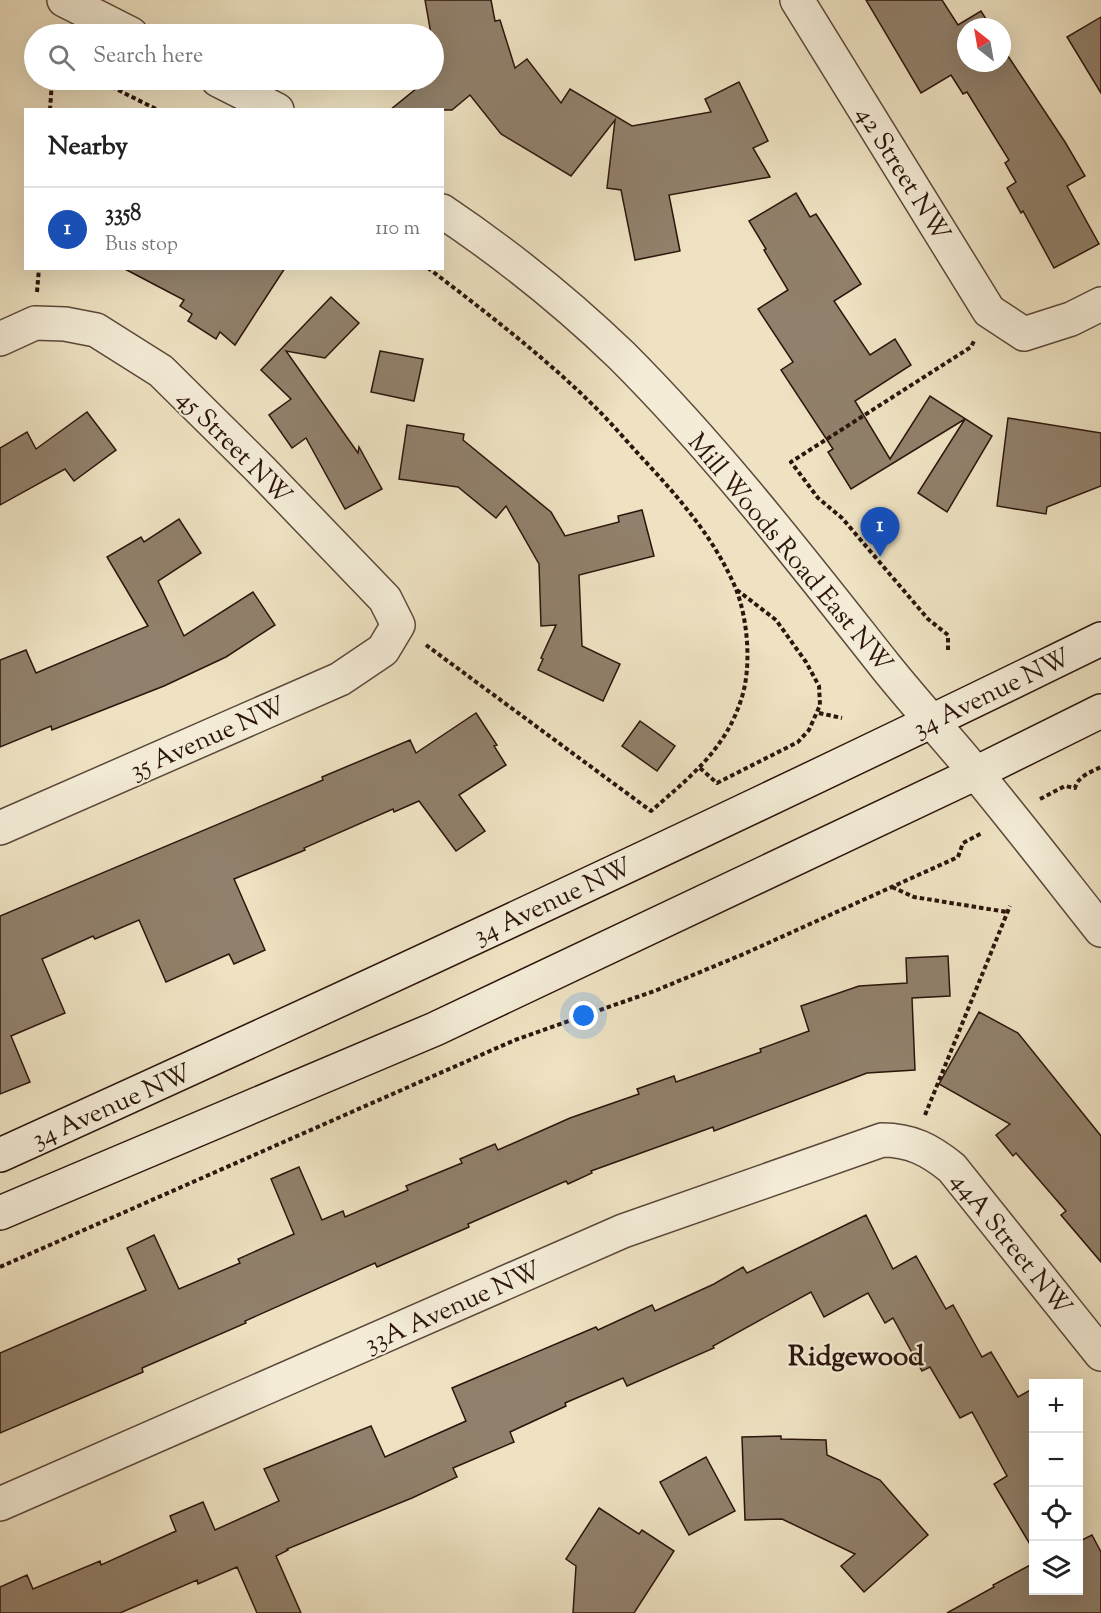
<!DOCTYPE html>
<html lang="en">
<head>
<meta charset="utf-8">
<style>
  body { margin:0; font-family:"Sorts Mill Goudy",serif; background:#f6f6f6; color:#222 }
  .controls { position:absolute; right:18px; bottom:18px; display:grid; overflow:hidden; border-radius:0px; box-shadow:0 6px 24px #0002 }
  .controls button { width:54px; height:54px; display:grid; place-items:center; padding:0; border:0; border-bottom:2px solid #e0e0e0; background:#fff; color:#222; font:30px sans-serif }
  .compass { position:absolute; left:957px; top:18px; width:54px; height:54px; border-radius:50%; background:#fff; box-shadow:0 6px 24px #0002; rotate:329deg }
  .you { position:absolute; left:584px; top:1016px; width:21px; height:21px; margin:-15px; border:4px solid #fff; border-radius:50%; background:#1a73e8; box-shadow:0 0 0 9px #1a73e833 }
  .badge { display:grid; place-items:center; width:39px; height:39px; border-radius:50%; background:#2563eb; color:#fff; font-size:20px; font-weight:700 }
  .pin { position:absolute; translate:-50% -50px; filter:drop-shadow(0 2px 3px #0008) }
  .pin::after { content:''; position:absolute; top:32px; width:21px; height:18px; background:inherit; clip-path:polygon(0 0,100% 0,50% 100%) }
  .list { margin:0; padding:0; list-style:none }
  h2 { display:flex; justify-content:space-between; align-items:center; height:78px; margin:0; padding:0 24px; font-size:26px }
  h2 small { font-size:20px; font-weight:400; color:#767676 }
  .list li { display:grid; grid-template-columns:39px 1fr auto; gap:18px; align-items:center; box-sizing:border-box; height:84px; padding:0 24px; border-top:2px solid #e0e0e0 }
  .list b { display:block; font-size:22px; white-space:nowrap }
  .list p { margin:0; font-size:20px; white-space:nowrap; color:#767676 }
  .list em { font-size:20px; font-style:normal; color:#767676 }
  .icon { flex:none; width:33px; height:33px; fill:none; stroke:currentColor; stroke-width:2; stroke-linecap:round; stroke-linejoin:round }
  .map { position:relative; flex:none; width:1101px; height:1613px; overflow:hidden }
  .search { position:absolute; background:#fff; box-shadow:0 6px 24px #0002; left:24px; top:24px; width:420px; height:66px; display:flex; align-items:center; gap:15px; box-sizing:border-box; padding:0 21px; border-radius:33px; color:#767676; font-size:22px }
  .panel { position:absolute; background:#fff; box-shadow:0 6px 24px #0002; left:24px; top:108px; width:420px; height:162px; border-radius:0px }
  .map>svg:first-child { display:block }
  .building { fill:#91806b; stroke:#2c150c; stroke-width:1.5 }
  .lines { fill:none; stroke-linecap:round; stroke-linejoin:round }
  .minor-casing { stroke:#5c483a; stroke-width:36 }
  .tertiary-casing { stroke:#5c483a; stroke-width:36 }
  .secondary-casing { stroke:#2c150c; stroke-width:36 }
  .path { stroke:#2c150c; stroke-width:4; stroke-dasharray:4.5 3; stroke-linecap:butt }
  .minor { stroke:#f4ecd7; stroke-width:33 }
  .tertiary { stroke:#f4ecd7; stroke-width:33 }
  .secondary { stroke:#f4ecd7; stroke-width:33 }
  .labels { text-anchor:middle; stroke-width:4.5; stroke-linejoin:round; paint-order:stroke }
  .street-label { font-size:26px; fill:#2c150c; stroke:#f4ecd7 }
  .quarter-label { font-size:28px; font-weight:bold; fill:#2c150c; stroke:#f4ecd7 }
</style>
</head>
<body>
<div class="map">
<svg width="1101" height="1613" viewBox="0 0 1101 1613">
  <rect width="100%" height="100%" fill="#eee2c2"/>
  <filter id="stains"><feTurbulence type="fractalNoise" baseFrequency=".00333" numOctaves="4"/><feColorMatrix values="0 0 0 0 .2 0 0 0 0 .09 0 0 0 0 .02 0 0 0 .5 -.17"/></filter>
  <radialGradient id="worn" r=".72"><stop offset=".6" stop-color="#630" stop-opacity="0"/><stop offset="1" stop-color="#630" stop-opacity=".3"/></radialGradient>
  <g class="building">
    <path d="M425 0H491L495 21 500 20 515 68 527 59 561 103 570 89 632 126 711 112 705 99 739 82 768 141 753 148 770 177 669 195 680 251 635 260 621 190 607 188 615 120 571 176 501 134 470 95 452 110H390L427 80H434V34H431Z"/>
    <path d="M866 0H942L958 25 981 11 991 27H966V63H1002V47L1065 142 1085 176 1067 186 1099 244 1054 268 1023 211 1021 213 1007 188 1016 182 1005 163 1009 160 967 92 963 94 951 75 921 93Z"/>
    <path d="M1101 17V93L1067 37Z"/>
    <path d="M796 193 810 217 816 214 861 284 834 301 870 355 895 339 911 365 855 401 890 459 930 396 992 436 947 512 918 493 965 419 851 489 828 452 833 449 781 370 793 362 758 309 788 290 764 250 766 249 749 221Z"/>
    <path d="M123 268H285L235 345 220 332 216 339 188 321 192 314 180 306 184 300Z"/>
    <path d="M331 297 359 323 325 358 286 351 358 453 359 447 382 489 345 509 306 438 292 448 269 415 291 399 261 370Z"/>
    <path d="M380 351 423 359 414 401 371 392Z"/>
    <path d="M87 412 116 450 74 481 65 469 0 505V448L27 432 36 449Z"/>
    <path d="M1008 418 1101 433V486L1047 507 1046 514 997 506Z"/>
    <path d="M407 425 464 434 463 440 551 512 565 536 619 522 618 516 642 510 654 556 579 575 582 646 620 664 603 701 538 670 543 659 541 658 556 625 541 626 539 564 506 506 496 518 458 487 399 479Z"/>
    <path d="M179 519 201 553 158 581 184 636 253 592 275 625 226 657 164 686 52 730 51 726 0 747V660L26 650 36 673 148 626 107 557 141 537 144 542Z"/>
    <path d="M476 713 497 745 494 746 506 765 459 795 485 831 456 851 419 801 394 812 393 809 304 848 305 850 234 879 265 950 234 964 229 954 166 982 139 920 95 939 93 936 42 959 65 1013 11 1036 30 1082 0 1094V916L323 780 322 777 410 740 416 753Z"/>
    <path d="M640 721 675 746 657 771 622 746Z"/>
    <path d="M948 956 950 996 912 998 915 1070 867 1073 714 1131 713 1127 591 1171 592 1173 568 1184 566 1181 468 1224 469 1227 377 1267 375 1263 245 1321 246 1323 142 1368 143 1372 0 1433V1353L146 1290 127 1248 154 1235 179 1289 240 1263 238 1259 294 1234 271 1179 299 1167 322 1220 343 1211 345 1217 408 1190 406 1186 462 1163 460 1159 495 1144 498 1150 570 1118 639 1094 637 1089 674 1076 676 1082 761 1052 760 1049 809 1031 801 1006 859 986 907 983 906 958Z"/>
    <path d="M979 1012 1018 1033 1101 1136V1262L1061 1215 1066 1211 1016 1153 1013 1156 996 1135 1010 1124 939 1084Z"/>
    <path d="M866 1215 893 1269 916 1256 946 1309 953 1305 982 1357 991 1352 1018 1397 1034 1388V1551L994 1484 1007 1476 972 1412 960 1418 930 1367 922 1371 893 1318 885 1323 868 1293 824 1317 811 1292 713 1346 714 1348 627 1386 623 1378 565 1403 566 1406 510 1432 514 1442 453 1468 457 1477 412 1498 287 1549 288 1550 276 1556 301 1613H257L237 1567 198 1584 197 1580 120 1613H0V1587L27 1575 33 1589 100 1561 101 1565 176 1531 170 1516 203 1502 215 1530 279 1501 264 1469 371 1426 385 1457 466 1421 452 1388 596 1327 598 1330 652 1305 655 1311 714 1284 743 1267 747 1273Z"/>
    <path d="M781 1436V1439L826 1440 827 1455 880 1480 928 1535 864 1592 841 1566 855 1554 782 1519 745 1520 742 1437Z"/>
    <path d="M706 1457 735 1511 689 1535 660 1482Z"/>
    <path d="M599 1508 639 1534 642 1530 674 1551 634 1613H573L576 1566 566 1559Z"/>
    <path d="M1092 1535 1101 1552V1613H947L994 1587 993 1585 1034 1563V1590H1078V1542Z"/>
  </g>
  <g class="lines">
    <defs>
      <g id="minor">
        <path d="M797 0 989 311 1024 334 1071 319 1101 304"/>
        <path d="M0 339 35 323 65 324 96 330 161 371 260 469 385 599 398 625 383 650 340 679 0 828"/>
        <path d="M0 1504 623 1231 882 1140C911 1140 930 1150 952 1168L1101 1354"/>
      </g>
      <g id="tertiary">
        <path d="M64 0 131 34"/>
        <path d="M218 80 277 110"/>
        <path d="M442 211C506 254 567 303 622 356 718 452 802 561 886 667 915 703 946 737 975 772 1018 824 1059 877 1101 930"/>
      </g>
      <g id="secondary">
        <path d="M0 1155C369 988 737 817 1101 639"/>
        <path d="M0 1213 435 1029 976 773 1101 711"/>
      </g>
    </defs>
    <use href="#minor" class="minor-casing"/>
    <use href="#tertiary" class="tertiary-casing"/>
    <use href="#secondary" class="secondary-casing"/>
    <g class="path">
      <path d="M98 80 158 110"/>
      <path d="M50 110 52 80"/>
      <path d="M37 292 39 268"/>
      <path d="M426 645 651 811C689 778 725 750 741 700 752 668 748 620 736 589 715 539 680 499 644 460 629 444 614 426 598 410 546 358 487 313 428 268"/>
      <path d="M948 650V635L928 619 842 518 818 498 791 462 971 347 974 341"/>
      <path d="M819 713 842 718"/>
      <path d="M700 768 717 783 798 742 809 730 820 705 819 686 806 662 776 620 737 590"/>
      <path d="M1040 799 1065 786 1075 788C1078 776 1091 772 1101 767"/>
      <path d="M892 887 914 897 1007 912"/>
      <path d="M925 1115 1010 906"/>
      <path d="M0 1267 515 1040 657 990 746 953 958 857 963 843 982 833"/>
    </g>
    <use href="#minor" class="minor"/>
    <use href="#tertiary" class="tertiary"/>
    <use href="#secondary" class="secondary"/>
  </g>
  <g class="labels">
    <g class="street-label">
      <text transform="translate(904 173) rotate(58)" y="9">42 Street NW</text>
      <text transform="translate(235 446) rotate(45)" y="9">45 Street NW</text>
      <text transform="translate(791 552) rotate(50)" y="9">Mill Woods Road East NW</text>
      <text transform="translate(991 692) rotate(-26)" y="9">34 Avenue NW</text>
      <text transform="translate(207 737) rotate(-24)" y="9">35 Avenue NW</text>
      <text transform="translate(552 900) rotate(-25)" y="9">34 Avenue NW</text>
      <text transform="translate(111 1105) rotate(-24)" y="9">34 Avenue NW</text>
      <text transform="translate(1012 1243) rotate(51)" y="9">44A Street NW</text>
      <text transform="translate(452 1306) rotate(-24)" y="9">33A Avenue NW</text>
    </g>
    <g class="quarter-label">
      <text x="856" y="1365">Ridgewood</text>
    </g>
  </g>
  <rect width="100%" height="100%" filter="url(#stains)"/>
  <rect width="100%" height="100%" fill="url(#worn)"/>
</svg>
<div class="controls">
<button>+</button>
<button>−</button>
<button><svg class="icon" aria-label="locate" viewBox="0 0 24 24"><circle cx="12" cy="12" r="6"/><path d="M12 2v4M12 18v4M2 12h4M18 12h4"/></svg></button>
<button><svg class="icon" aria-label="layers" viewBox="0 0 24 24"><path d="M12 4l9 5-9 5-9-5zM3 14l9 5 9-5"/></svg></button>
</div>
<svg class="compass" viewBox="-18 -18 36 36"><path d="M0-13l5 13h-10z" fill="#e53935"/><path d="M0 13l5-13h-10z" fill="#767676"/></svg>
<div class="you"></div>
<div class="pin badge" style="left:880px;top:557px;background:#1a4fb4">1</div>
<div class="search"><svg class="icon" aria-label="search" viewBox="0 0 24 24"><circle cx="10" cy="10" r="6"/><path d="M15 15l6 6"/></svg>Search here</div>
<section class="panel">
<h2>Nearby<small></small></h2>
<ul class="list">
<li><span class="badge" style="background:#1a4fb4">1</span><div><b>3358</b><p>Bus stop</p></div><em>110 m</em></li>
</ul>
</section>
</div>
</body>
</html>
